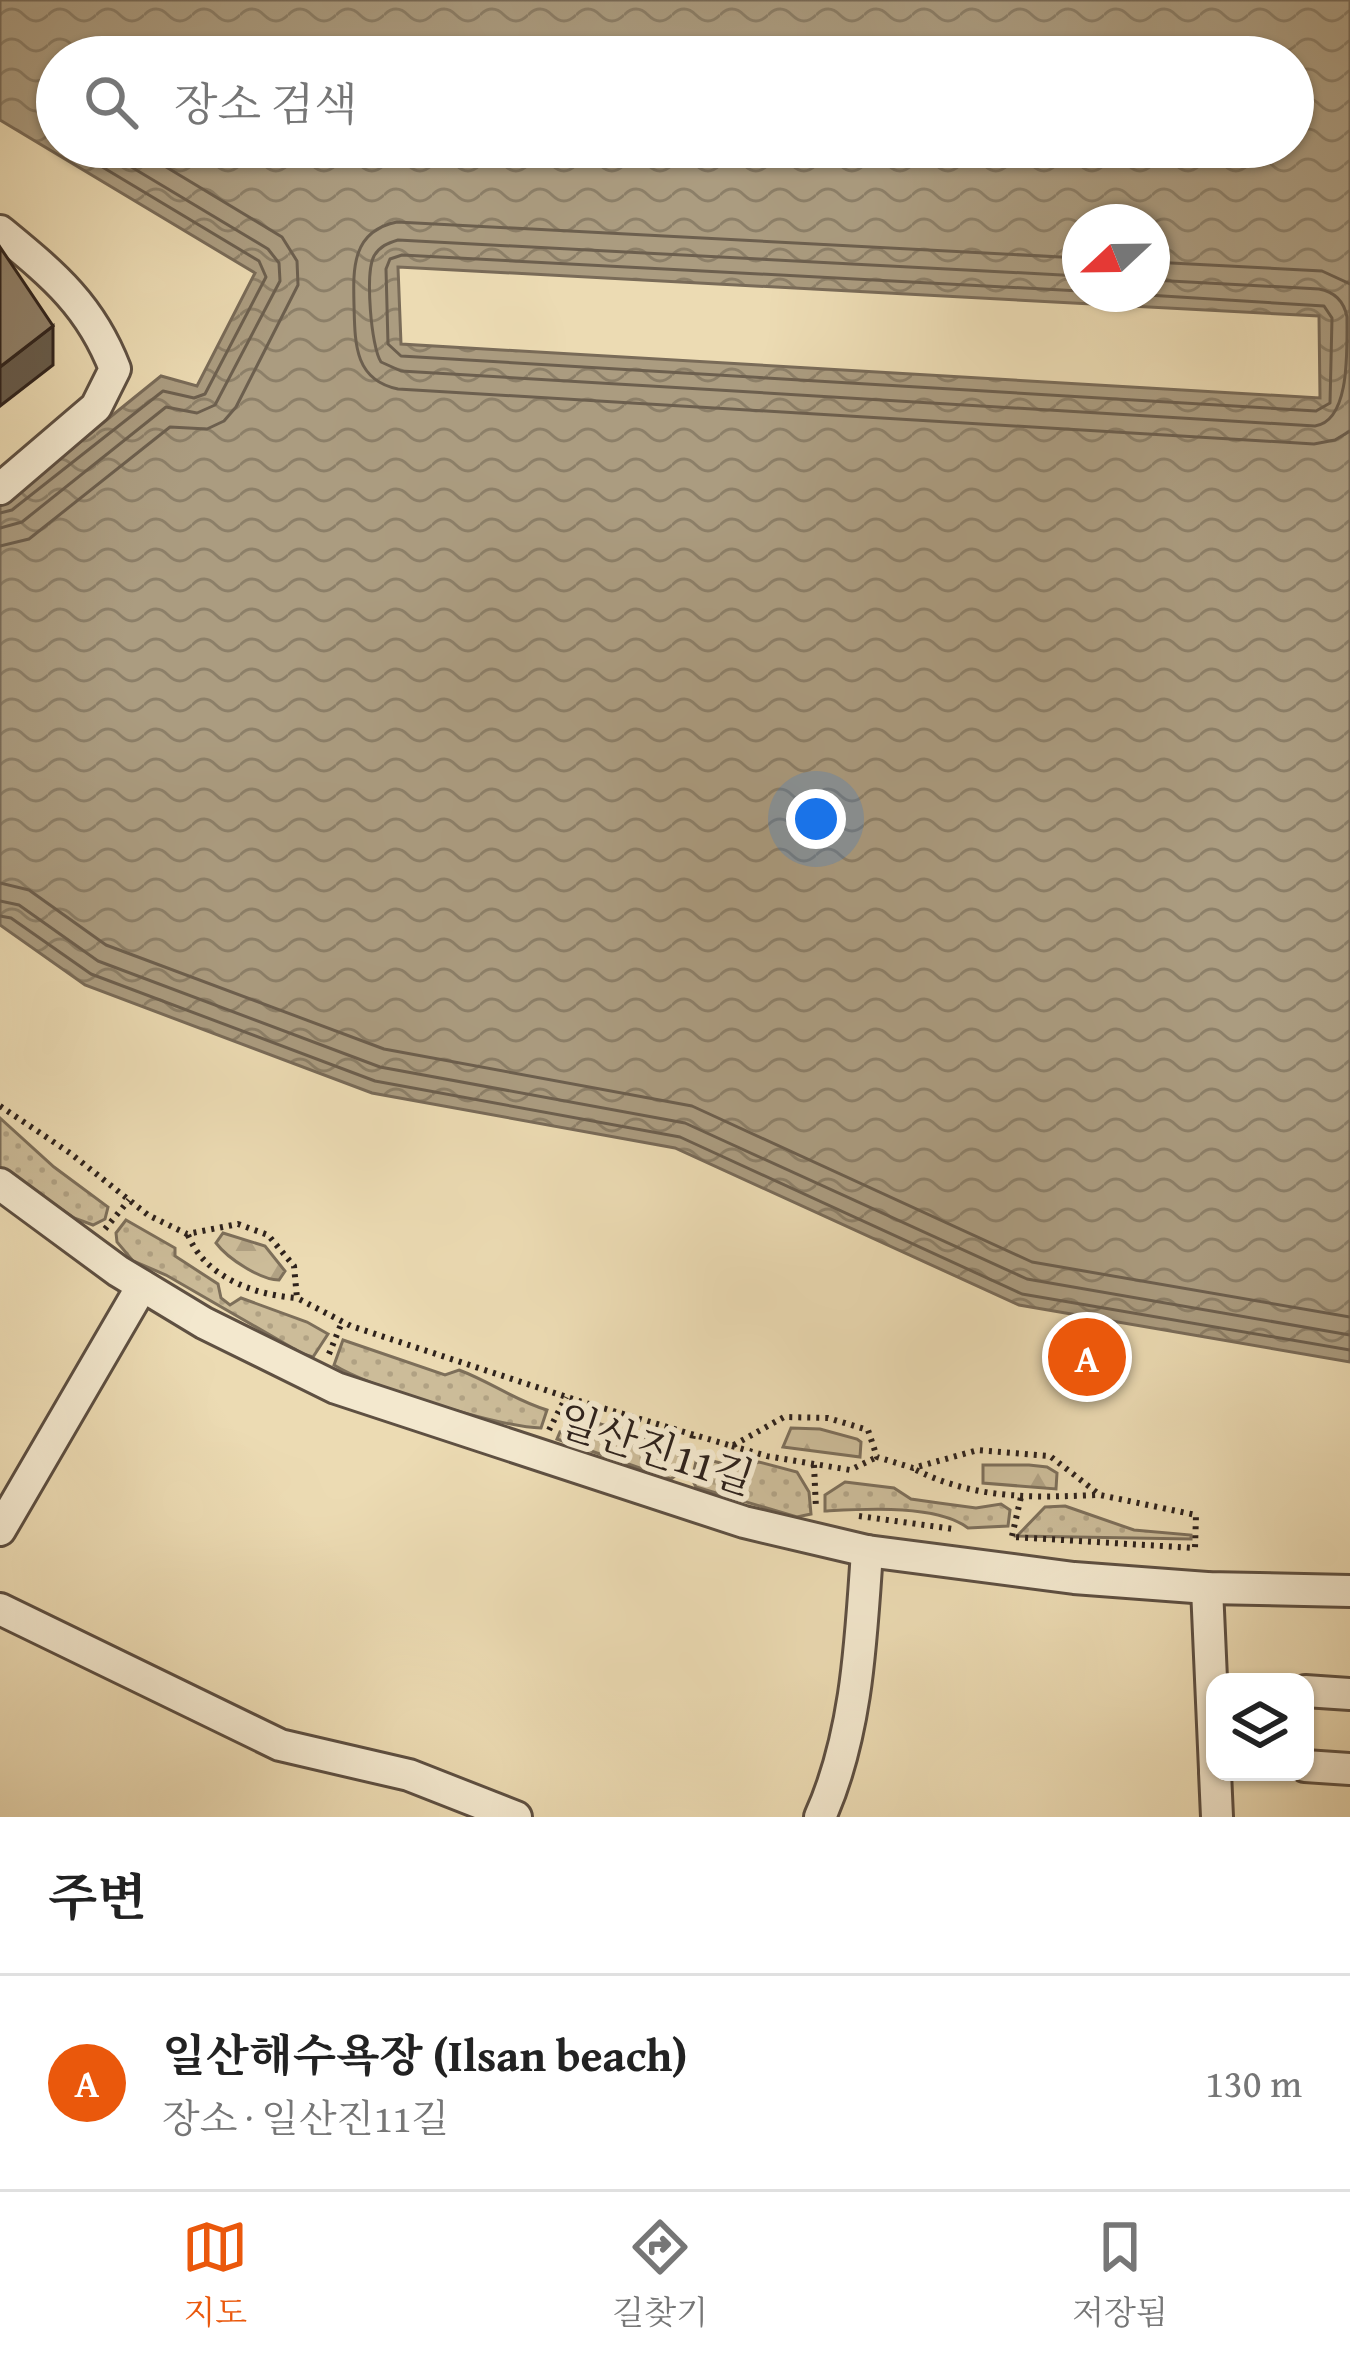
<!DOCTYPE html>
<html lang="ko">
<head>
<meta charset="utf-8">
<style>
  body { margin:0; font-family:"Gentium Book Plus","Noto Serif KR",serif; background:#f6f6f6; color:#222 }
  .controls { position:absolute; right:36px; bottom:36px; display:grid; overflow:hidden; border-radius:24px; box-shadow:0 3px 9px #0004 }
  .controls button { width:108px; height:108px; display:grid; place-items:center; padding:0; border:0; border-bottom:3px solid #e0e0e0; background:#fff; color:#222; font:60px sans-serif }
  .compass { position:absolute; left:1062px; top:204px; width:108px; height:108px; border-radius:50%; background:#fff; box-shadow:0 3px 9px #0004; rotate:248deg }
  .you { position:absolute; left:816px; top:819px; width:42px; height:42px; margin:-30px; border:9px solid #fff; border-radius:50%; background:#1a73e8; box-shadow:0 0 0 18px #1a73e833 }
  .badge { display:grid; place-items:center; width:78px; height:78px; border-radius:50%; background:#ea580c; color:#fff; font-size:39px; font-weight:700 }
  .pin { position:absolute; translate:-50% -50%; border:6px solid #fff; box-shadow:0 3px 12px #0006 }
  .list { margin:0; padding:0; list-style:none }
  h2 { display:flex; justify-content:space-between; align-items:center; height:156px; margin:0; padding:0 48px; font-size:51px }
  h2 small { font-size:39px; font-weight:400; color:#767676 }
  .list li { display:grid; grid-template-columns:78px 1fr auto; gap:36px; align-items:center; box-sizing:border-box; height:216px; padding:0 48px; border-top:3px solid #e0e0e0 }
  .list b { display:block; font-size:45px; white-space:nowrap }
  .list p { margin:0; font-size:39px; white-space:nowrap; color:#767676 }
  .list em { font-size:39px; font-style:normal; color:#767676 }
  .icon { flex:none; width:66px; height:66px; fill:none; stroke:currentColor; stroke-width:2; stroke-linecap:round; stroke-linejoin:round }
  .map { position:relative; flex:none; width:1350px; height:1817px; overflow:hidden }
  .search { position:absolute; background:#fff; box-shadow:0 3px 9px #0004; left:36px; right:36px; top:36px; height:132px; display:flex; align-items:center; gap:30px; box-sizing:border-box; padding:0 42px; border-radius:66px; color:#767676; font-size:45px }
  .sheet { height:372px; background:#fff }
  nav { display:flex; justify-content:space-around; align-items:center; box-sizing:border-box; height:168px; border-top:3px solid #e0e0e0; background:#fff; font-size:33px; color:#767676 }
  nav a { display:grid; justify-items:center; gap:6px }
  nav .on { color:#ea580c }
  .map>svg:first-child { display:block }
  .grass { fill:url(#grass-dots); stroke:#7d6f5a; stroke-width:3 }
  .forest { fill:url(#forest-firs); stroke:#7d6f5a; stroke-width:3 }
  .water { fill:url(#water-waves); stroke:#796b58; stroke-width:3; fill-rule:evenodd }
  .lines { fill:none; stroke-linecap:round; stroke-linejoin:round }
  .shore { stroke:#6c5f4e; stroke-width:3 }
  .minor-casing { stroke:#5e5042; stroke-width:36 }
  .path { stroke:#2e221c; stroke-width:6; stroke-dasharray:3 6; stroke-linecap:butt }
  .minor { stroke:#f3e8ce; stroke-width:30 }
  .shaded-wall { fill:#665b4b; stroke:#2e221c; stroke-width:3 }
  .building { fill:#91826b; stroke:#2e221c; stroke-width:3 }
  .labels { text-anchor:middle; stroke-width:12; stroke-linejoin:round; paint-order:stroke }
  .street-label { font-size:42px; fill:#2e221c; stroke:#f3e8ce }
</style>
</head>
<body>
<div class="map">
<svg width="1350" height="1817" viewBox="0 0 1350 1817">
  <defs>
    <pattern id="grass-dots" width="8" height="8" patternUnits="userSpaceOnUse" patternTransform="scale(3)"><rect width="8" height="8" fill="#ccbc99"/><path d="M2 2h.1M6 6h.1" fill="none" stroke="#b0a183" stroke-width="1.8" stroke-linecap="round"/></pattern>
    <pattern id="forest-firs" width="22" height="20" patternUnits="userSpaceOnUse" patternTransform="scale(3)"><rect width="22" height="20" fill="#ccbc99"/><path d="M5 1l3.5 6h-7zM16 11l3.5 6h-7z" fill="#b0a183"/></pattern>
    <pattern id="water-waves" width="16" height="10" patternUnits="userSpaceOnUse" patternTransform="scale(3)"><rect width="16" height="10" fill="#ab9c80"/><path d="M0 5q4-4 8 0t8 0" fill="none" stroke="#8c7f68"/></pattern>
  </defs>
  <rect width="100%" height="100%" fill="#ecdbb3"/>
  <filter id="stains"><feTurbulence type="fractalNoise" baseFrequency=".00167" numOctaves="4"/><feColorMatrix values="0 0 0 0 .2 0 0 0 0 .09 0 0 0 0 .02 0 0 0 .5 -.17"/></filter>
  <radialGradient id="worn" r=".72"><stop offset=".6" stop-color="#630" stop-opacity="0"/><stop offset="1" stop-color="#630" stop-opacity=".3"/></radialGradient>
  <g class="grass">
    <path d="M0 1118 54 1167 108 1207 105 1219 93 1225 74 1218 0 1167Z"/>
    <path d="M126 1220 175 1248V1256L218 1284 221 1298 230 1305 241 1298 307 1322 328 1334 313 1357 303 1354 166 1275 133 1261 117 1242 116 1233Z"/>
    <path d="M343 1340 445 1375 459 1370C491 1382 514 1400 547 1410L541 1428C500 1427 369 1387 334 1365Z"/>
    <path d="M578 1417 677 1448 683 1470 671 1479 557 1439 560 1432 567 1433 570 1418Z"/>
    <path d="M697 1457 740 1468 759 1462 797 1472 809 1492 811 1514 797 1517 696 1487 692 1479Z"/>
    <path d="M845 1482 894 1488 911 1499 939 1503 976 1508 1001 1504 1010 1510 1008 1526 968 1528C937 1504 863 1509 825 1511V1495Z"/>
    <path d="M1065 1506 1134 1530 1191 1535V1539L1017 1536 1045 1507Z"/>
  </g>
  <g class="forest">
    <path d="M223 1233 265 1246 285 1271 279 1280C261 1280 228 1259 216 1243Z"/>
    <path d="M791 1428 820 1429 857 1439 861 1442 860 1457 783 1447Z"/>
    <path d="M983 1465H1029L1047 1467 1057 1473 1056 1489 983 1483Z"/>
  </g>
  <path class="water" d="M0 0H1350V1362L1019 1305 675 1148 372 1093 85 985 0 925V506L161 376 197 386 255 273 0 120ZM57 57H1293V147H57ZM1080 222H1152V294H1080ZM398 267 1319 316 1320 398 401 344Z"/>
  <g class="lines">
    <g class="shore">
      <path d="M1080 258 397 222C352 231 353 268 354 305 355 343 354 380 398 389L1314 444 1335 440 1350 431"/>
      <path d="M1152 262 1322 271 1350 284"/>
      <path d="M1080 276 398 240C388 243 380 246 374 256 365 273 371 347 381 362L401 371 1315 426C1350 421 1347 352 1347 317 1344 301 1335 292 1319 289L1152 280"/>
      <path d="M1080 291 402 255 390 259 386 269 388 344 401 356 1316 411 1330 403 1332 318 1324 306 1131 294"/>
      <path d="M0 513 12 510 163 391 194 398 205 394 266 277 259 261 69 147"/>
      <path d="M0 528 22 522 166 407 197 413 215 405 280 281 279 263 268 249 98 147"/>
      <path d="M0 546 29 539 170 427 207 429 224 421 236 407 298 285 297 261 282 237 133 147"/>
      <path d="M0 883 29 890 106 945 384 1049 692 1106 1032 1262 1350 1317"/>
      <path d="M0 901 19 905 98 961 380 1067 685 1123 1027 1279 1350 1335"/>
      <path d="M0 916 11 918 91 974 375 1081 680 1137 1022 1294 1350 1350"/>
    </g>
    <defs>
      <g id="minor">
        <path d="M0 231C52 274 90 304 115 369L96 407 0 489"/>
        <path d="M0 1184 118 1271 204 1323 336 1388 744 1522 867 1551 1074 1578 1207 1588 1350 1591"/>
        <path d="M0 1530 142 1286"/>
        <path d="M1207 1588 1215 1770"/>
        <path d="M0 1609 280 1745 409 1775 516 1817"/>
        <path d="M1305 1691 1350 1694"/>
        <path d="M1305 1766 1350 1769"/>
        <path d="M1215 1772 1217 1817"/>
        <path d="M820 1817C857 1735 861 1640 867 1551"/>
      </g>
    </defs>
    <use href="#minor" class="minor-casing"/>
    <g class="path">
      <path d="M0 1106 70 1153 148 1215 187 1234 238 1224 268 1235 294 1266 297 1298 351 1326 579 1401 732 1446 784 1417 828 1418 868 1430 877 1457 913 1468 978 1450 1050 1456 1100 1495 1196 1515 1195 1548 1013 1537"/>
      <path d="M105 1229 129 1200"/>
      <path d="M188 1235C205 1277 254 1295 297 1298"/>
      <path d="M329 1354 342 1322"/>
      <path d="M549 1430 566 1397"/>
      <path d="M732 1446 767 1456 850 1470 877 1457"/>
      <path d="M814 1465 816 1509"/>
      <path d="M916 1470C975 1499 1032 1498 1096 1495"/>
      <path d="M686 1474 693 1435"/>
      <path d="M859 1516 953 1529"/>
      <path d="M1012 1536 1021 1497"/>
    </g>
    <use href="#minor" class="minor"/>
  </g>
  <path class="shaded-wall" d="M53 326V365L0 406V367Z"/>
  <path class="building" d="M0 247 53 326 0 367Z"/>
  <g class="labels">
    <g class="street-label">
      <text transform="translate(656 1449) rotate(18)" y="15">일산진11길</text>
    </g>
  </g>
  <rect width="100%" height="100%" filter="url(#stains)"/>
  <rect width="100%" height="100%" fill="url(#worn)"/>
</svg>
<div class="controls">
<button><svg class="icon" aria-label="layers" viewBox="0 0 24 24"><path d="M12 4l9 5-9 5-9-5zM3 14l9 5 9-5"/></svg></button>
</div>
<svg class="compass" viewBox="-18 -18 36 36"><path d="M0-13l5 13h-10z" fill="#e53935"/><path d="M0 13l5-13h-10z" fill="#767676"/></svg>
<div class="you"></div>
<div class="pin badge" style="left:1087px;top:1357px">A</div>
<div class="search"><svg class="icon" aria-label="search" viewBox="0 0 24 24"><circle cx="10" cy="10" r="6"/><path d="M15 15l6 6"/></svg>장소 검색</div>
</div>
<section class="sheet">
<h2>주변<small></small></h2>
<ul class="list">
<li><span class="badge">A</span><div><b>일산해수욕장 (Ilsan beach)</b><p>장소 · 일산진11길</p></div><em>130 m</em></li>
</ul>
</section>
<nav>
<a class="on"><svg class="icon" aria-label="map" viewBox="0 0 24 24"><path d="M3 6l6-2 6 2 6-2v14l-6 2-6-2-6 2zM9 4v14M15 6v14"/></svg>지도</a>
<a><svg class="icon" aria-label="directions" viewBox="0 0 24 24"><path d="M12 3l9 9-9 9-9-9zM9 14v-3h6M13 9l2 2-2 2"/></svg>길찾기</a>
<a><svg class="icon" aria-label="saved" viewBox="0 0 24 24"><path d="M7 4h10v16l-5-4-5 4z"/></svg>저장됨</a>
</nav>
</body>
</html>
